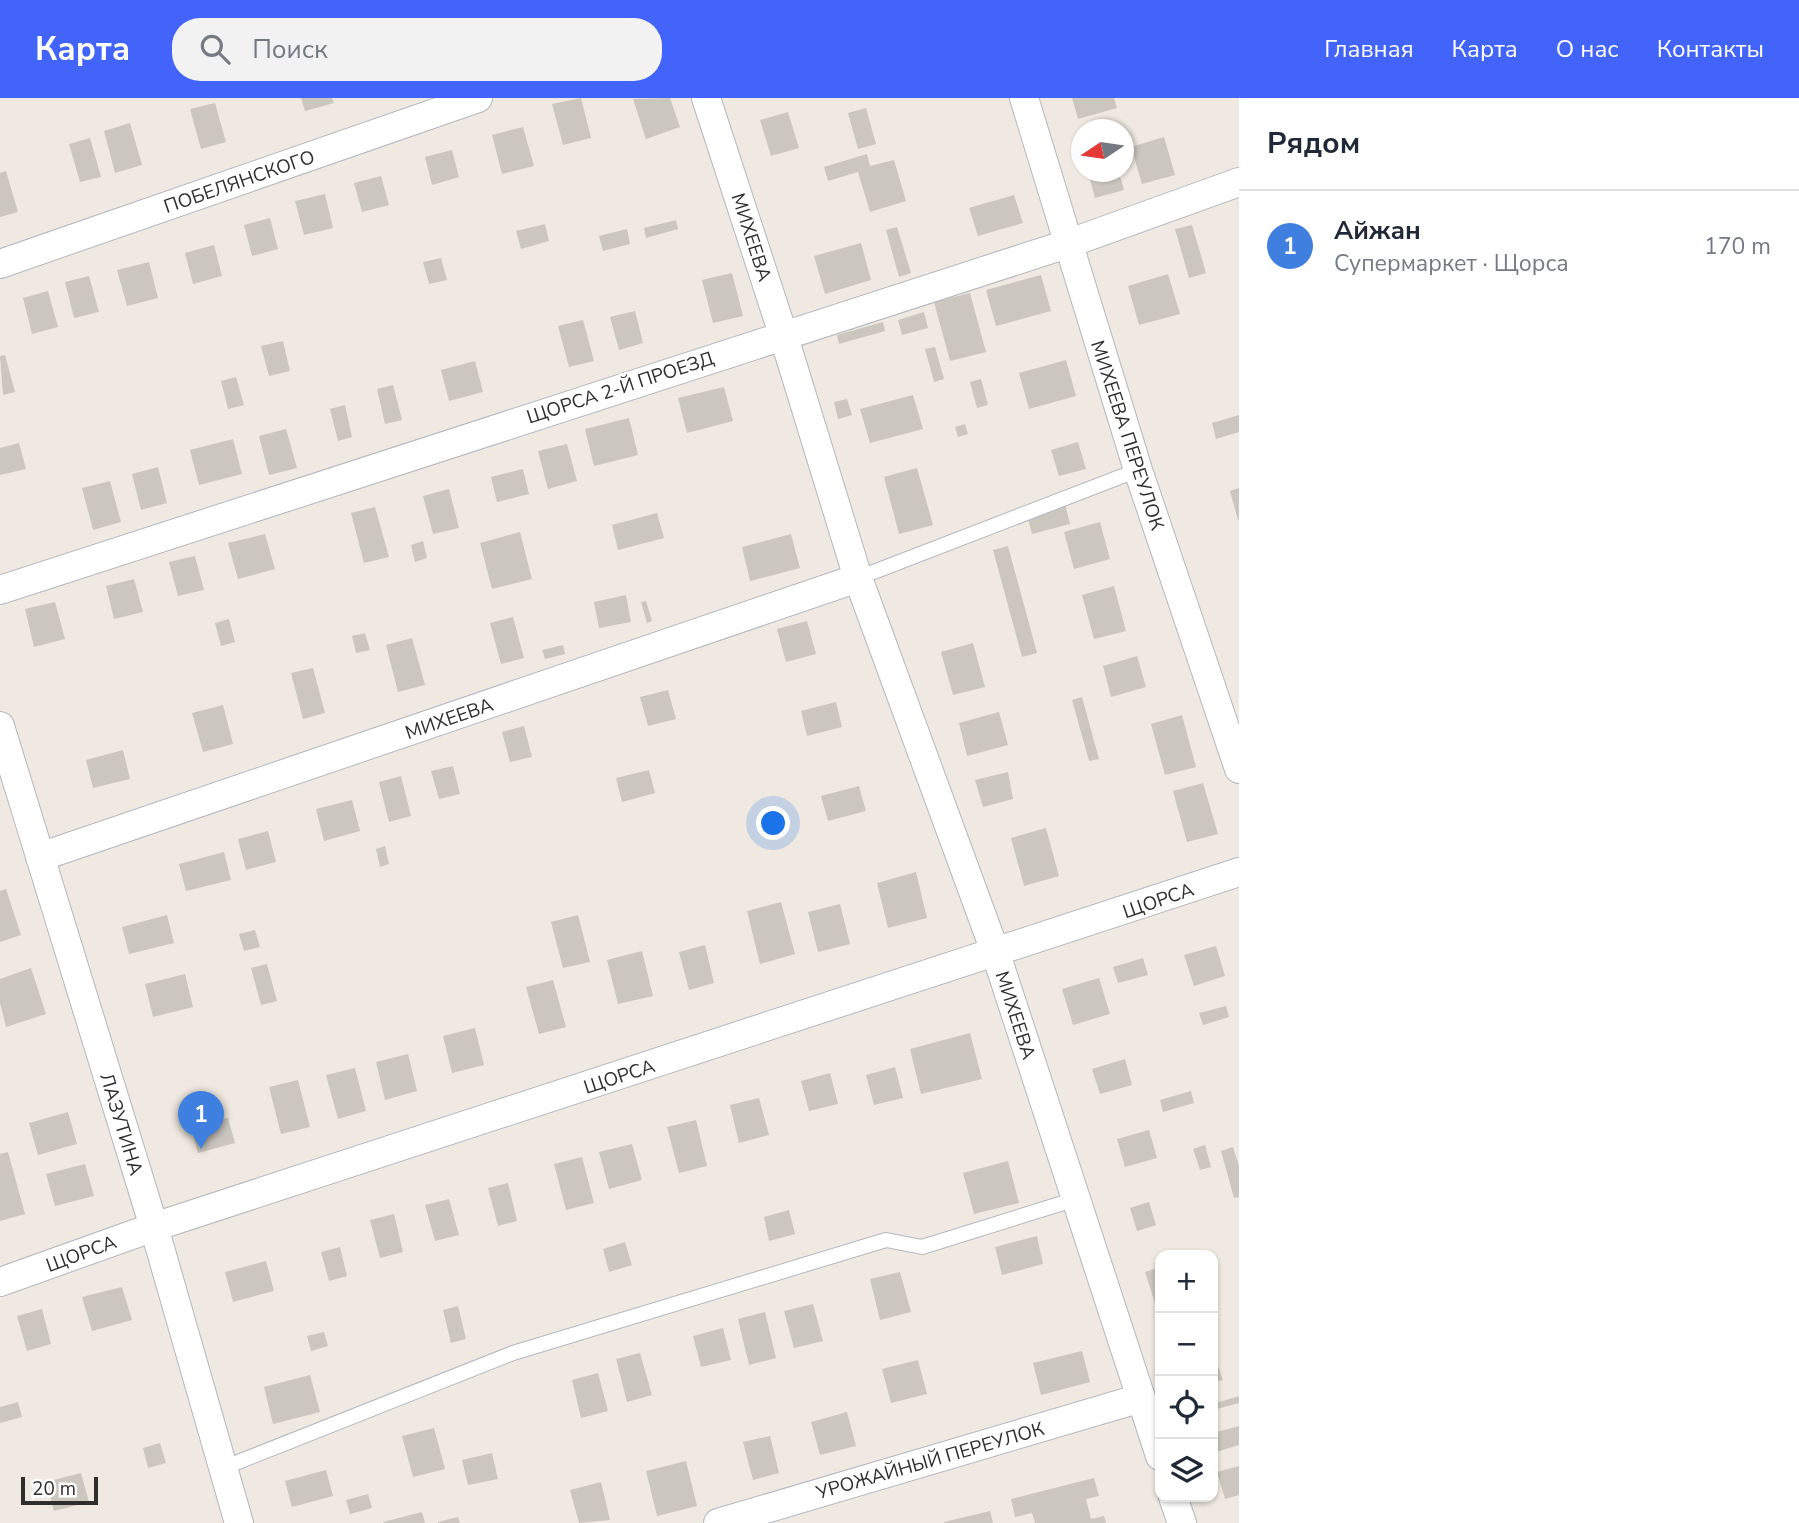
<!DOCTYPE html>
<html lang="ru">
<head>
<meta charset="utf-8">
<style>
  body { margin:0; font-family:"Nunito Sans",sans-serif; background:#f2f2f3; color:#1f2937 }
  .controls { position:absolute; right:21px; bottom:21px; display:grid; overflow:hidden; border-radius:14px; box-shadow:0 2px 5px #0004 }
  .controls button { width:63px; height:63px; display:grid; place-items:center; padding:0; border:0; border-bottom:2px solid #e0e1e3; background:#fff; color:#1f2937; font:35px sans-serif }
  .compass { position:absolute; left:1071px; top:21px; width:63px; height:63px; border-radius:50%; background:#fff; box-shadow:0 2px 5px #0004; rotate:257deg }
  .scale { position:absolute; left:21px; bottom:18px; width:77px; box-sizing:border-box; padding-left:7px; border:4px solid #2e2e2e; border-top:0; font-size:19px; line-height:24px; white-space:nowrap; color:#2e2e2e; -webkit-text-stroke:5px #fff; paint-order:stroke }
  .you { position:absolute; left:774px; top:726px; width:24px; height:24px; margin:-18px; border:5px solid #fff; border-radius:50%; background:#1a73e8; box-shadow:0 0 0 10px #1a73e833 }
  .badge { display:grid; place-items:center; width:46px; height:46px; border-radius:50%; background:#4264fb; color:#fff; font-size:23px; font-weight:700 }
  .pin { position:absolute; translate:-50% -58px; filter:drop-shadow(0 2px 4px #0008) }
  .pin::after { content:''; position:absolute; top:37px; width:24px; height:21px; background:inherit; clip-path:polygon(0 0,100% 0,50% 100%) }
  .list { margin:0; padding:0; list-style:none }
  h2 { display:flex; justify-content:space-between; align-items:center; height:91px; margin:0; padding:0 28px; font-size:30px }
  h2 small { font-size:23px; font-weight:400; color:#747a83 }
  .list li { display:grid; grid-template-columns:46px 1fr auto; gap:21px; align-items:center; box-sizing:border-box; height:112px; padding:0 28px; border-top:2px solid #e0e1e3 }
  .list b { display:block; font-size:26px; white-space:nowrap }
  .list p { margin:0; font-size:23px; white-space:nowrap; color:#747a83 }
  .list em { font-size:23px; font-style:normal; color:#747a83 }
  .icon { flex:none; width:38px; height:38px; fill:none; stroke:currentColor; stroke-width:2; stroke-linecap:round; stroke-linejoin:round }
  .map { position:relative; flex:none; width:1239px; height:1425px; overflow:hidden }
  header { display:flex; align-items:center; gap:42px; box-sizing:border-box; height:98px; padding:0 35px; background:#4264fb; color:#fff }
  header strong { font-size:33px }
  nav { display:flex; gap:38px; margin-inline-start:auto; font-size:24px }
  .search { width:490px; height:63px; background:#f2f2f3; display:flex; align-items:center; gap:18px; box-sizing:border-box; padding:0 24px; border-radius:28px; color:#747a83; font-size:26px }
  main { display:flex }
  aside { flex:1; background:#fff }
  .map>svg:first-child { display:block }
  .building { fill:#cbc7bf }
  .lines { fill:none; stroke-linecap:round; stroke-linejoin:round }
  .lane-casing { stroke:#b4b7c1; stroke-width:16 }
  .street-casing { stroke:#b4b7c1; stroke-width:30 }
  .lane { stroke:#fff; stroke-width:14 }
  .street { stroke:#fff; stroke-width:28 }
  .labels { text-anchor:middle; stroke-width:5; stroke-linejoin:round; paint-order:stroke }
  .street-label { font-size:19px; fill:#2e2e2e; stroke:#fff }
</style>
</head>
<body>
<header>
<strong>Карта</strong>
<div class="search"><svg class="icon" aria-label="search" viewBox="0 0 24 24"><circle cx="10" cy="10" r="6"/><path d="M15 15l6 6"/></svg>Поиск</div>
<nav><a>Главная</a><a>Карта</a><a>О нас</a><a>Контакты</a></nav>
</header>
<main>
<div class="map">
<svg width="1239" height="1425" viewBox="0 0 1239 1425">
  <rect width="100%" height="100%" fill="#efe9e1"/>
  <g class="building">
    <path d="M301 0H332L334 5 305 13Z"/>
    <path d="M581 0 591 40 563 47 552 6Z"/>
    <path d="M670 0 680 29 646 41 633 1Z"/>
    <path d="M1072 0H1114L1117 10 1078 21Z"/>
    <path d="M215 5 226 44 201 51 190 11Z"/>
    <path d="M866 10 876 46 858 51 848 15Z"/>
    <path d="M788 14 799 50 771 58 760 22Z"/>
    <path d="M130 25 142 67 115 75 104 33Z"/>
    <path d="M523 29 534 68 502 76 492 37Z"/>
    <path d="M1164 39 1175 77 1142 86 1131 49Z"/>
    <path d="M90 40 101 79 80 84 69 46Z"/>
    <path d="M452 52 459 79 432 87 425 59Z"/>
    <path d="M867 56 870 68 894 62 906 103 870 114 858 74 828 83 824 69Z"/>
    <path d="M6 73 18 114 0 119V75Z"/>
    <path d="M1088 74H1119L1124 92 1095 100Z"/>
    <path d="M381 78 389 107 362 114 354 85Z"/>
    <path d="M325 96 333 130 304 137 295 103Z"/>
    <path d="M1014 97 1023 125 978 138 969 110Z"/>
    <path d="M270 120 278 151 252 158 244 127Z"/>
    <path d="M676 122 678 131 646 140 644 130Z"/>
    <path d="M545 126 549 143 521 151 516 133Z"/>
    <path d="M1192 127 1206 175 1189 180 1175 131Z"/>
    <path d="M897 129 911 175 899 179 886 132Z"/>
    <path d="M627 131 630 146 603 153 599 138Z"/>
    <path d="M861 145 871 182 825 196 814 158Z"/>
    <path d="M214 147 222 178 193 186 185 155Z"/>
    <path d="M441 160 447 182 429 186 423 164Z"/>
    <path d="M149 164 158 200 127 208 117 172Z"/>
    <path d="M732 175 743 218 713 225 702 182Z"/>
    <path d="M1168 176 1180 216 1139 227 1128 188Z"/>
    <path d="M1041 177 1051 213 996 228 986 192Z"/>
    <path d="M89 178 99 214 74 220 65 184Z"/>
    <path d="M48 193 58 229 32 236 23 200Z"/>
    <path d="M970 195 986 254 950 263 934 204Z"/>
    <path d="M635 213 643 245 619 252 610 219Z"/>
    <path d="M924 214 928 230 902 237 898 222Z"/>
    <path d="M583 222 594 263 569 269 558 228Z"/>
    <path d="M883 224 885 233 839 246 837 237Z"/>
    <path d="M283 243 290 273 269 278 261 248Z"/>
    <path d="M935 249 944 281 934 284 925 251Z"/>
    <path d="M5 257 15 294 3 297 0 258Z"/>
    <path d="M1066 262 1076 298 1029 311 1019 275Z"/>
    <path d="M475 263 483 294 449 303 441 272Z"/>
    <path d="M236 279 244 307 228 311 221 283Z"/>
    <path d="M981 281 988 307 977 310 970 284Z"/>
    <path d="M393 287 402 322 385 326 377 291Z"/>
    <path d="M724 289 733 323 687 335 678 300Z"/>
    <path d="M913 297 923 331 870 345 860 311Z"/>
    <path d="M847 301 852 317 838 321 834 304Z"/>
    <path d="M345 307 352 339 338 343 330 311Z"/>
    <path d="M1239 317V334L1216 341 1212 325Z"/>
    <path d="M629 320 638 357 594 368 585 331Z"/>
    <path d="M965 326 968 336 958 339 955 329Z"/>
    <path d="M286 331 297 370 269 377 259 338Z"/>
    <path d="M233 341 242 376 199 387 190 352Z"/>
    <path d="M1078 344 1086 371 1059 378 1051 352Z"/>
    <path d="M19 345 26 371 0 377V350Z"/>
    <path d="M567 346 577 383 548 391 538 353Z"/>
    <path d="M158 369 167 405 141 412 132 376Z"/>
    <path d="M917 370 933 427 899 436 884 379Z"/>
    <path d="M523 371 529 396 497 404 491 379Z"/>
    <path d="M110 383 121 424 93 432 82 390Z"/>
    <path d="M1239 390V422H1238L1230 393Z"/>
    <path d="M449 391 459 430 433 436 423 398Z"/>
    <path d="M1065 406 1070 426 1032 436 1027 416Z"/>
    <path d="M375 409 389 459 364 465 351 415Z"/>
    <path d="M657 415 664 440 618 452 612 427Z"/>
    <path d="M1100 424 1110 461 1074 471 1064 434Z"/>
    <path d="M520 434 532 481 492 491 480 445Z"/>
    <path d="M265 436 275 471 238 481 228 445Z"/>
    <path d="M791 436 800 470 750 483 742 449Z"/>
    <path d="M423 443 427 460 415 464 411 447Z"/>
    <path d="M1008 448 1037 555 1022 559 993 452Z"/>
    <path d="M195 458 204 492 178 498 169 464Z"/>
    <path d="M134 481 143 514 114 521 106 488Z"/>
    <path d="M1114 488 1126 533 1094 541 1082 497Z"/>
    <path d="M626 497 631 524 599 530 594 504Z"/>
    <path d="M646 503 652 523 647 525 641 504Z"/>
    <path d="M55 504 65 541 34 549 25 511Z"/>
    <path d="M513 519 524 560 501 566 490 525Z"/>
    <path d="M229 521 235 544 221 548 215 525Z"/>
    <path d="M807 523 816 556 786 564 777 531Z"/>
    <path d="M365 535 370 552 356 555 352 538Z"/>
    <path d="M412 540 425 587 398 594 386 547Z"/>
    <path d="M973 545 985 589 953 597 941 554Z"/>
    <path d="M563 547 565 556 545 561 542 552Z"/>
    <path d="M1137 558 1146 589 1111 599 1103 568Z"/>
    <path d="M313 570 325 615 303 621 291 575Z"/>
    <path d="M668 592 676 621 648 628 640 599Z"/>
    <path d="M1082 599 1099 661 1089 663 1072 602Z"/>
    <path d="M836 604 842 629 807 638 801 613Z"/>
    <path d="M223 607 233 646 203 654 192 615Z"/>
    <path d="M999 614 1008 647 967 658 959 625Z"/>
    <path d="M1182 617 1196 669 1165 677 1151 626Z"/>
    <path d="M524 628 532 659 510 664 502 634Z"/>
    <path d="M123 652 130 681 93 690 86 662Z"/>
    <path d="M453 668 460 696 439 701 431 673Z"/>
    <path d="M649 672 655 695 622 704 616 680Z"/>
    <path d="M1008 674 1013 701 983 709 975 682Z"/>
    <path d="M401 678 411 718 389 724 379 684Z"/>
    <path d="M1203 685 1218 736 1187 744 1173 693Z"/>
    <path d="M859 688 866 713 828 723 821 698Z"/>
    <path d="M352 702 360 733 324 743 316 711Z"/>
    <path d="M1046 730 1059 778 1024 788 1011 740Z"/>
    <path d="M268 733 276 764 246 772 238 741Z"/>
    <path d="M385 748 389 766 380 769 376 751Z"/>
    <path d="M224 754 231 782 186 793 179 766Z"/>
    <path d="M916 774 927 820 888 830 877 785Z"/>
    <path d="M6 791 21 837 0 844V793Z"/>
    <path d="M781 804 795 856 760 866 747 813Z"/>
    <path d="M840 806 850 846 818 854 808 814Z"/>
    <path d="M167 817 174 845 129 856 122 829Z"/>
    <path d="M578 817 590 864 563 870 551 824Z"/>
    <path d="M255 832 260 849 244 853 239 836Z"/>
    <path d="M705 847 714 885 689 892 679 854Z"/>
    <path d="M1216 848 1225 878 1194 888 1184 857Z"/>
    <path d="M642 853 653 898 618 906 607 862Z"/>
    <path d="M1143 860 1148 877 1118 885 1113 869Z"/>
    <path d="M267 866 277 903 261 907 251 870Z"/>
    <path d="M31 870 46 916 6 929 0 905V881Z"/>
    <path d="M185 876 193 909 153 919 145 886Z"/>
    <path d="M1099 880 1110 916 1073 927 1062 891Z"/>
    <path d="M553 882 566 929 539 936 526 889Z"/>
    <path d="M1226 908 1229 919 1203 927 1199 915Z"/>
    <path d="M475 930 484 967 452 975 443 938Z"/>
    <path d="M970 935 982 981 921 996 910 951Z"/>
    <path d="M408 956 417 993 385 1002 376 964Z"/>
    <path d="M1125 961 1132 987 1100 996 1092 971Z"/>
    <path d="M895 969 903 1000 874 1007 866 977Z"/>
    <path d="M355 970 366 1013 338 1021 326 977Z"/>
    <path d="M830 975 838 1006 809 1013 801 983Z"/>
    <path d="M298 982 310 1029 281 1036 269 989Z"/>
    <path d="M1191 993 1194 1005 1163 1014 1160 1002Z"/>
    <path d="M759 1000 769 1037 739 1045 730 1007Z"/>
    <path d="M68 1014 77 1046 38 1057 29 1025Z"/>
    <path d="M228 1020 235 1045 198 1055 191 1029Z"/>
    <path d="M696 1022 707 1068 679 1075 667 1029Z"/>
    <path d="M1149 1032 1157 1060 1125 1069 1117 1041Z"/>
    <path d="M632 1046 642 1082 609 1091 599 1054Z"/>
    <path d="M1205 1047 1211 1069 1200 1072 1193 1051Z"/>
    <path d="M1233 1049 1239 1068V1099L1234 1100 1221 1053Z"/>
    <path d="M8 1054 25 1116 0 1123V1056Z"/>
    <path d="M582 1059 594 1105 566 1112 554 1066Z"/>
    <path d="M1008 1063 1019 1105 974 1116 963 1075Z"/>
    <path d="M85 1066 94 1098 55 1108 46 1076Z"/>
    <path d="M508 1085 517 1123 498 1128 488 1090Z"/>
    <path d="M449 1101 459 1137 435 1143 425 1107Z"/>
    <path d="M1149 1104 1156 1127 1137 1133 1130 1110Z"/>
    <path d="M789 1112 795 1136 769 1143 764 1119Z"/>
    <path d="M394 1116 403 1154 380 1160 370 1122Z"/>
    <path d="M1037 1138 1043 1166 1002 1177 995 1149Z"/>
    <path d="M625 1144 632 1167 609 1174 603 1151Z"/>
    <path d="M340 1149 347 1178 329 1183 321 1154Z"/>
    <path d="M266 1163 274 1193 233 1204 225 1174Z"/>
    <path d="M1160 1169V1221L1145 1174Z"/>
    <path d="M900 1174 911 1214 880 1222 870 1181Z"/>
    <path d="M122 1189 132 1222 92 1233 82 1199Z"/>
    <path d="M813 1206 823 1243 794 1250 784 1213Z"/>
    <path d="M458 1208 466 1241 451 1245 443 1212Z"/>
    <path d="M42 1211 51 1246 27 1253 17 1218Z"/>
    <path d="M765 1214 776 1260 749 1267 738 1221Z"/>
    <path d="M723 1230 731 1262 701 1269 693 1238Z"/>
    <path d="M324 1234 328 1248 311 1253 307 1238Z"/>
    <path d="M1082 1253 1090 1284 1041 1297 1033 1265Z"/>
    <path d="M1213 1254 1223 1282 1213 1285Z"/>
    <path d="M640 1255 652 1297 627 1304 616 1261Z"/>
    <path d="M918 1262 927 1296 891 1305 882 1271Z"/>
    <path d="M598 1275 608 1313 581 1320 572 1282Z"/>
    <path d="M310 1277 320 1314 273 1326 264 1289Z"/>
    <path d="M1239 1298V1305L1213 1312V1306Z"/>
    <path d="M18 1304 22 1319 0 1325V1309Z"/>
    <path d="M847 1314 856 1348 820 1357 811 1324Z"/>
    <path d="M1239 1328V1347L1213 1355V1335Z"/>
    <path d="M434 1330 445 1371 413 1379 402 1338Z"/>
    <path d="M770 1338 779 1375 753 1382 743 1344Z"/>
    <path d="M160 1345 166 1365 148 1370 143 1350Z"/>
    <path d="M492 1355 498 1381 468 1387 462 1362Z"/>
    <path d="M686 1363 697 1408 657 1418 646 1373Z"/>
    <path d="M1239 1368V1397L1225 1401 1217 1374Z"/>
    <path d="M326 1372 333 1398 292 1409 285 1383Z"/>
    <path d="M81 1375 89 1404 54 1413 46 1384Z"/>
    <path d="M1094 1380 1099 1398 1086 1401 1091 1421 1104 1418 1106 1425H1035L1032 1415 1015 1419 1011 1401Z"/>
    <path d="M601 1384 610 1422 579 1425 570 1392Z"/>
    <path d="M368 1396 372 1410 350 1416 346 1402Z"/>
    <path d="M990 1413 993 1425H944V1424Z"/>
    <path d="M422 1414 425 1425H384L383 1424Z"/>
    <path d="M458 1419 460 1425H438V1424Z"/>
  </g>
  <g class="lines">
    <defs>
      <g id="lane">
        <path d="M858 480 1138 372"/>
        <path d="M223 1370 513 1255 886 1142 922 1149 1076 1101"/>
      </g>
      <g id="street">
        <path d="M706 0 783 236 858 480 996 856 1160 1358"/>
        <path d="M1024 0 1138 372 1239 671"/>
        <path d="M0 166 478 0"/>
        <path d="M0 492 1067 146 1239 84"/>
        <path d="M0 628 154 1129 239 1425"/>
        <path d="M40 759 858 480"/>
        <path d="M0 1184 154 1129 1239 774"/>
        <path d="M1173 1399 1182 1425"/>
        <path d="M718 1425 1141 1300"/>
      </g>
    </defs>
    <use href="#lane" class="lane-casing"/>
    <use href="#street" class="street-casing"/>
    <use href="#lane" class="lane"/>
    <use href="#street" class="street"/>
  </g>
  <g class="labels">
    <g class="street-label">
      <text transform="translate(239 83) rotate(-19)" y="7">ПОБЕЛЯНСКОГО</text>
      <text transform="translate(752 139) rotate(72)" y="7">МИХЕЕВА</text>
      <text transform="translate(620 289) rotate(-18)" y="7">ЩОРСА 2-Й ПРОЕЗД</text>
      <text transform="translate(1128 337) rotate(72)" y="7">МИХЕЕВА ПЕРЕУЛОК</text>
      <text transform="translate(449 620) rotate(-19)" y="7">МИХЕЕВА</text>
      <text transform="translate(1158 802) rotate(-19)" y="7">ЩОРСА</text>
      <text transform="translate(1016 917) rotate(72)" y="7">МИХЕЕВА</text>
      <text transform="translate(619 978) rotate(-18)" y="7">ЩОРСА</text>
      <text transform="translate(122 1026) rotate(73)" y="7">ЛАЗУТИНА</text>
      <text transform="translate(81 1155) rotate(-20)" y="7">ЩОРСА</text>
      <text transform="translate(930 1362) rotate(-16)" y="7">УРОЖАЙНЫЙ ПЕРЕУЛОК</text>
    </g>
  </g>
</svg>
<div class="controls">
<button>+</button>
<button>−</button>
<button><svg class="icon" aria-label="locate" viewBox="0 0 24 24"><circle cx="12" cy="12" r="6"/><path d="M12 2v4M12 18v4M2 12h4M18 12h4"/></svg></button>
<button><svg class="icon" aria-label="layers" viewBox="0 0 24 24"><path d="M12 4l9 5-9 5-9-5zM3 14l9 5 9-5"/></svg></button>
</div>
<svg class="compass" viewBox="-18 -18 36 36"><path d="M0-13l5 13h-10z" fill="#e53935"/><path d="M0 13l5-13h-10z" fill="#747a83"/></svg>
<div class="scale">20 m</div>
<div class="you"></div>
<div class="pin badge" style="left:201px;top:1051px;background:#3f7fe0">1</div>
</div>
<aside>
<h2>Рядом<small></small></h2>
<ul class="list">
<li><span class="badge" style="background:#3f7fe0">1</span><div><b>Айжан</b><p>Супермаркет · Щорса</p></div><em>170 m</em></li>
</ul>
</aside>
</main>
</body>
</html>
